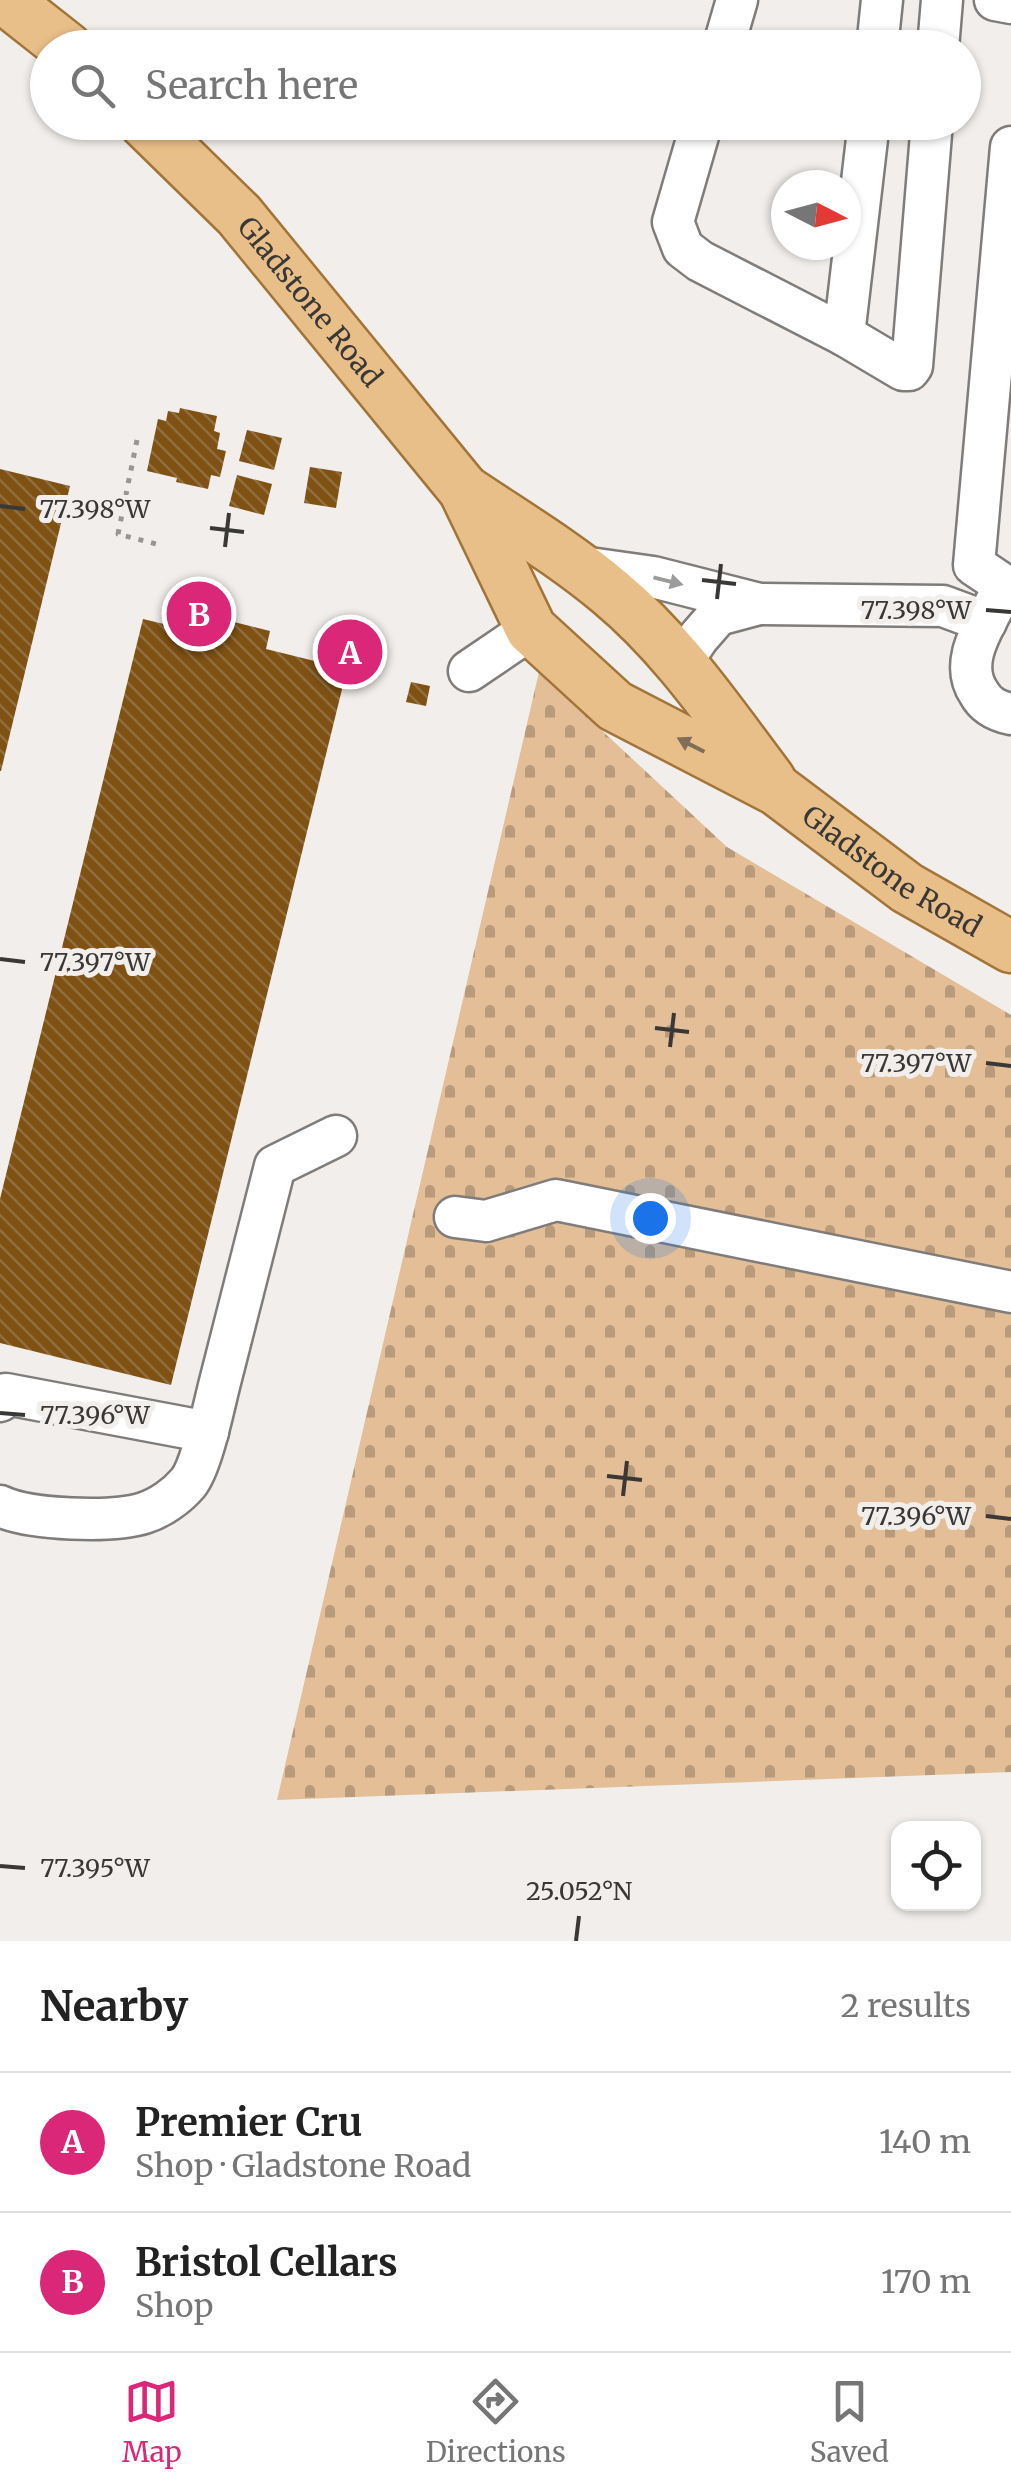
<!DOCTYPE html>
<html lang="en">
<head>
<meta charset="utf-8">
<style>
  body { margin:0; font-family:Merriweather,serif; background:#f2f2f2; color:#222 }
  .controls { position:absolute; right:30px; bottom:30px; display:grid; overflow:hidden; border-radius:20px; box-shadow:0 2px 8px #0004 }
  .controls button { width:90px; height:90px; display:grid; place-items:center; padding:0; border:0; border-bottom:2px solid #e0e0e0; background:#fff; color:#222; font:50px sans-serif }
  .compass { position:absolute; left:771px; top:170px; width:90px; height:90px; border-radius:50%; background:#fff; box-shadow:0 2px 8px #0004; rotate:96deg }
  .you { position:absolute; left:650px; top:1218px; width:35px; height:35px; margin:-25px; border:8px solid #fff; border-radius:50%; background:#1a73e8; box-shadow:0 0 0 15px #1a73e833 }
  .badge { display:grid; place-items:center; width:65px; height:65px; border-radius:50%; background:#db2777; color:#fff; font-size:32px; font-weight:700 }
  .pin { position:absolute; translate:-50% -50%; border:5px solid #fff; box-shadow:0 2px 10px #0006 }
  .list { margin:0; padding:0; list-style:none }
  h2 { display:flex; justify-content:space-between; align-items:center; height:130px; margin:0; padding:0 40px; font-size:42px }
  h2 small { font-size:32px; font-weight:400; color:#767676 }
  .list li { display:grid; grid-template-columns:65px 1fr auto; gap:30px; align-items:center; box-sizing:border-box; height:140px; padding:0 40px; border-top:2px solid #e0e0e0 }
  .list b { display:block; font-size:38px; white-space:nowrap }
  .list p { margin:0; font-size:32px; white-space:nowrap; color:#767676 }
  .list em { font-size:32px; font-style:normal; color:#767676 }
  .icon { flex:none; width:55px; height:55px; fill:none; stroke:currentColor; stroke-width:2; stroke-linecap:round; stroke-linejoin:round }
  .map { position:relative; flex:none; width:1011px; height:1941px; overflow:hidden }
  .search { position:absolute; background:#fff; box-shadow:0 2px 8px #0004; left:30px; right:30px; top:30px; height:110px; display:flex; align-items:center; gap:25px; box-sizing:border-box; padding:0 35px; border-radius:55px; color:#767676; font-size:38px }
  .sheet { height:410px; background:#fff }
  nav { display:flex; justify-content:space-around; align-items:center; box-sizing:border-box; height:140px; border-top:2px solid #e0e0e0; background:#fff; font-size:28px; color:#767676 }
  nav a { display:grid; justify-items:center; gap:5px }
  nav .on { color:#db2777 }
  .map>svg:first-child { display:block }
  .cemetery { fill:url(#cemetery-stones) }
  .building { fill:url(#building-back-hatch) }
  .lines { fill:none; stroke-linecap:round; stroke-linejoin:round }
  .minor-casing { stroke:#7f7c7a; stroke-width:45 }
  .major-casing { stroke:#a27439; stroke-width:55 }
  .path { stroke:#989694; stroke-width:5; stroke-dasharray:5 8; stroke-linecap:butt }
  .minor { stroke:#fff; stroke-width:40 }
  .major { stroke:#e9bf89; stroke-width:50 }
  .oneway { fill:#9c9c9b }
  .oneway2 { fill:#7f6e58 }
  .ticks { fill:none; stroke:#393837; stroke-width:4 }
  .labels { text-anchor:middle; stroke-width:10; stroke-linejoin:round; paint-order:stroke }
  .street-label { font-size:28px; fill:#393837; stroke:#f1eeeb }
  .ticks-label { font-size:25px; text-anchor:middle; fill:#393837; stroke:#f1eeeb; stroke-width:10; stroke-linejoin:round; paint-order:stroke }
</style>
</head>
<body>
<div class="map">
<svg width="1011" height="1941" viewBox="0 0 1011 1941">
  <defs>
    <pattern id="cemetery-stones" width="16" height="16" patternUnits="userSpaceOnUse" patternTransform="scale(2.5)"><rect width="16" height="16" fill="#e3be96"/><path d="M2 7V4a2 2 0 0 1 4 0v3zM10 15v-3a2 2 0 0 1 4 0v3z" fill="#b99b7b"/></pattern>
    <pattern id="building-back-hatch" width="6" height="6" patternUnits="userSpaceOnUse" patternTransform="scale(2.5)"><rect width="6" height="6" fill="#7f5113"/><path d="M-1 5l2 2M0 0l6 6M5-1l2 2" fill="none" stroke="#906e3f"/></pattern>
  </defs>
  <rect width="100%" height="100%" fill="#f1eeeb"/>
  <path class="cemetery" d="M539 672 727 847 1011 1015V1772L277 1800Z"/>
  <g class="building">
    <path d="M180 408 217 416 214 431 220 433 217 449 226 451 220 477 211 475 208 489 176 482 177 478 147 471 158 419 166 421 168 411 179 413Z"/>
    <path d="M247 430 282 438 274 470 239 461Z"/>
    <path d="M310 467 342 472 336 508 304 503Z"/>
    <path d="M0 469 70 486 1 771H0Z"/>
    <path d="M237 475 272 484 264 515 229 506Z"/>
    <path d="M143 619 222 638 226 620 270 631 266 649 347 669 171 1385 0 1343V1199Z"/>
    <path d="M411 682 430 686 426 706 406 702Z"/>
  </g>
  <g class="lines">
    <defs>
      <g id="minor">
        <path d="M995 0 1011 3"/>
        <path d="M723 48 737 0"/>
        <path d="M877 48 882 0"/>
        <path d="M938 48 942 0"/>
        <path d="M702 122 673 222 683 248 700 261 844 335 903 370H909L912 366 932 122"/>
        <path d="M844 335 869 122"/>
        <path d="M575 566 653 577 759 604 943 606 986 622"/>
        <path d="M1004 585 974 565 1011 147"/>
        <path d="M998 598C984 627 958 662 979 693 986 706 997 711 1011 714"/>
        <path d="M681 663 698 638 718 615 759 604"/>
        <path d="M469 671 531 629"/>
        <path d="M455 1217 486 1221 556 1200 1011 1292"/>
        <path d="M0 1401 6 1394 208 1432"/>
        <path d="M0 1506C30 1520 112 1523 144 1513 160 1508 177 1496 188 1483 202 1466 214 1405 220 1382 238 1310 257 1238 275 1166L336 1136"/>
      </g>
      <g id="major">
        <path d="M6 0 67 48"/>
        <path id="s1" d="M144 122 239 215 464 490 531 629 615 706 777 790 907 888 1011 947"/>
        <path d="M464 490C513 523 565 554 610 592 674 645 720 714 770 780"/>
      </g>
    </defs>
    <use href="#minor" class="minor-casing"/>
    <use href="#major" class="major-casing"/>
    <path class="path" d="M137 440 118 534 160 545"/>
    <use href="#minor" class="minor"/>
    <use href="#major" class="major"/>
  </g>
  <defs><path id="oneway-solid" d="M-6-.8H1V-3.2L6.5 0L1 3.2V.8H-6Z" transform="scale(2.5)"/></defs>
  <use class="oneway" href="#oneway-solid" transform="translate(668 581) rotate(14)"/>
  <use class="oneway2" href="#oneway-solid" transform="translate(691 745) rotate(-153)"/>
  <path class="ticks" d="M0 506 25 509M210 528 244 532M225 547 229 513M702 580 736 584M717 599 721 564M986 610 1011 612M0 959 25 962M655 1028 689 1032M670 1047 674 1013M986 1063 1011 1066M0 1413 25 1415M607 1476 642 1480M623 1496 627 1461M986 1516 1011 1519M0 1866 25 1868M576 1941 579 1916"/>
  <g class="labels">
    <g class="street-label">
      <text dy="10" stroke="none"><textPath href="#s1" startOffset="245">Gladstone Road</textPath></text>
      <text dy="10" stroke="none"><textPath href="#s1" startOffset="1080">Gladstone Road</textPath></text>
    </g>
  </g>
  <g class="ticks-label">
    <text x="95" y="518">77.398°W</text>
    <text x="916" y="619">77.398°W</text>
    <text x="95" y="971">77.397°W</text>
    <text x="916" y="1072">77.397°W</text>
    <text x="95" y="1424">77.396°W</text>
    <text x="916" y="1525">77.396°W</text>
    <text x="95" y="1877">77.395°W</text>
    <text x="579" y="1900">25.052°N</text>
  </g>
</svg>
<div class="controls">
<button><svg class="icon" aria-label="locate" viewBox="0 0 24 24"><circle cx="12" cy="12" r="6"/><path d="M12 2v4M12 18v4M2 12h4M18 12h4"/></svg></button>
</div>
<svg class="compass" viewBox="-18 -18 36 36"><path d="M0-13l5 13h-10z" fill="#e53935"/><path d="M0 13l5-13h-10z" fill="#767676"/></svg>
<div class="you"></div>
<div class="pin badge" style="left:350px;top:652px">A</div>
<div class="pin badge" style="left:199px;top:614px">B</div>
<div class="search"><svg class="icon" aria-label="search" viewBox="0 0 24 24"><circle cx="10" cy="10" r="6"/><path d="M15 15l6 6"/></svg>Search here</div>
</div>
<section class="sheet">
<h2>Nearby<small>2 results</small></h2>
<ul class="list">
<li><span class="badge">A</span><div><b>Premier Cru</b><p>Shop · Gladstone Road</p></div><em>140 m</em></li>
<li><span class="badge">B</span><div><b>Bristol Cellars</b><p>Shop</p></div><em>170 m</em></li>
</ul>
</section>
<nav>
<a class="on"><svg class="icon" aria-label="map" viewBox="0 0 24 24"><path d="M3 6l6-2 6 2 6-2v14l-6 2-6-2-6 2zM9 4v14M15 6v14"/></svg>Map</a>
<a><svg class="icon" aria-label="directions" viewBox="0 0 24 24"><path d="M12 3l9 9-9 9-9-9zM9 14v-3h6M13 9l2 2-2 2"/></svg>Directions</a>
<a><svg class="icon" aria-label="saved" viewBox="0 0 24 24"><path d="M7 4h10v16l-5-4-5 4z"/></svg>Saved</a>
</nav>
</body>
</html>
